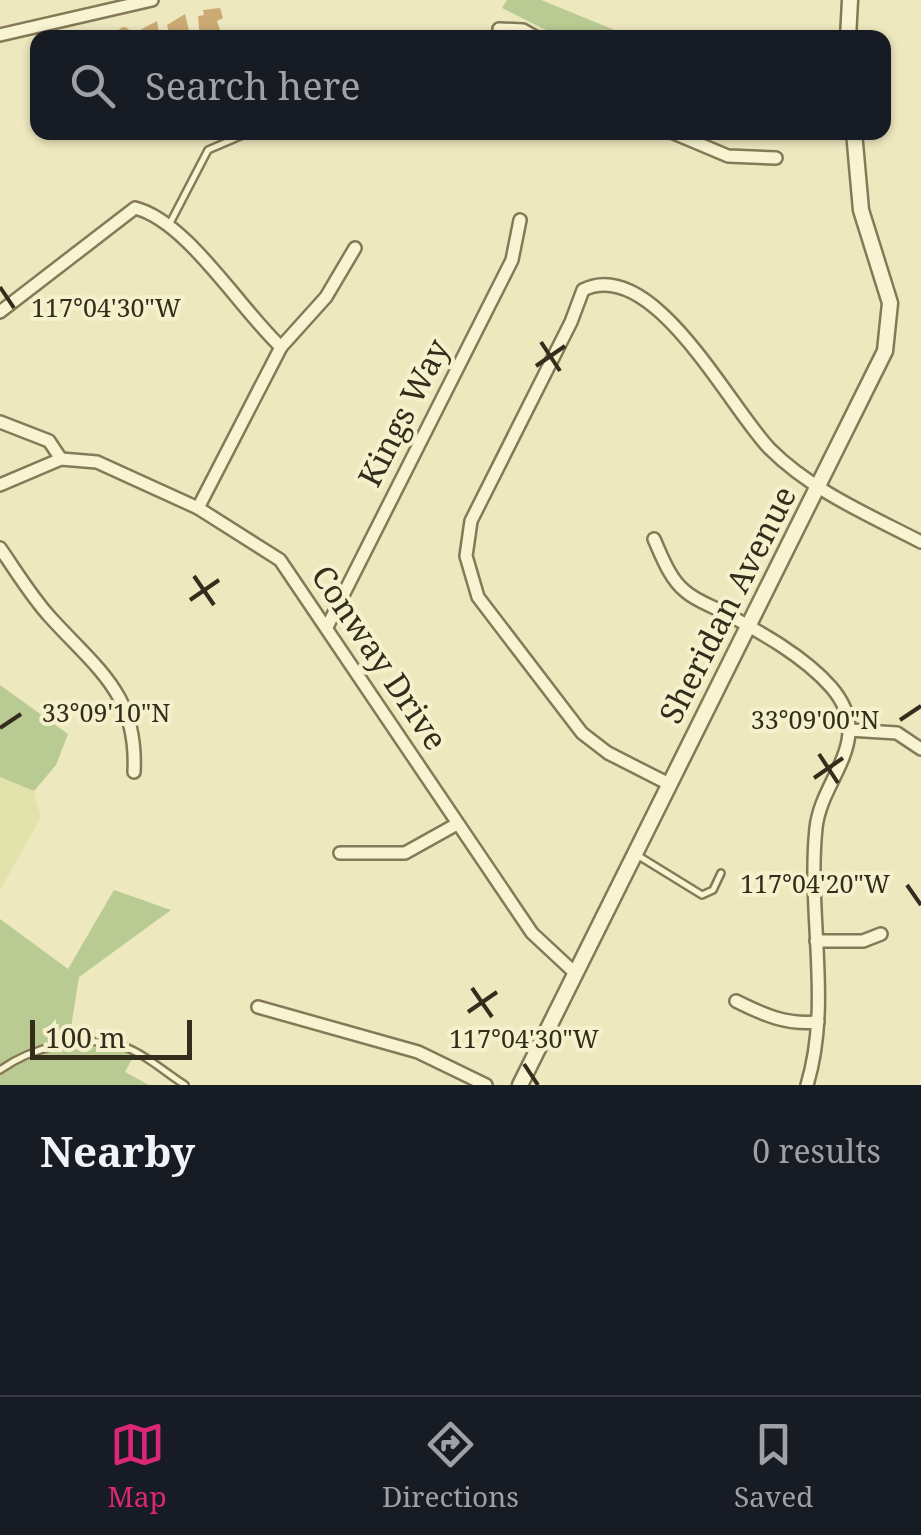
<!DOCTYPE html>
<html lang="en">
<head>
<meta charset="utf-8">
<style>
  body { margin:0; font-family:"Noto Serif",serif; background:#20242c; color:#f1f3f6 }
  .scale { position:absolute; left:30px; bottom:25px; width:162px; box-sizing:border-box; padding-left:10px; border:5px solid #342d1c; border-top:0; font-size:28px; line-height:35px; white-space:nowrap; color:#342d1c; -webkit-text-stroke:8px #f5f1cd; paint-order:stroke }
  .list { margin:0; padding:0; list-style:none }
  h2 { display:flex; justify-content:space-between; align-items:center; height:130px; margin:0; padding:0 40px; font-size:42px }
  h2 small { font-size:32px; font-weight:400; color:#9ea1a6 }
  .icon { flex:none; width:55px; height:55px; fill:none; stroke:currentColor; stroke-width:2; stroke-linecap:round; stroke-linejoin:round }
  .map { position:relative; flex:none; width:921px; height:1085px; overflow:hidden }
  .search { position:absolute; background:#171b24; box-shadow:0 2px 8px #0004; left:30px; right:30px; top:30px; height:110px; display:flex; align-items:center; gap:25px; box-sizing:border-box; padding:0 35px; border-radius:20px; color:#9ea1a6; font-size:38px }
  .sheet { height:310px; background:#171b24 }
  nav { display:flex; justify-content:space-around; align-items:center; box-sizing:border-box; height:140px; border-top:2px solid #363941; background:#171b24; font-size:28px; color:#9ea1a6 }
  nav a { display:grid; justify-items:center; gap:5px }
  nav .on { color:#db2777 }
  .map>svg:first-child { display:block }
  .farmland { fill:#e1e3ab }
  .green { fill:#b9cb92 }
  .building { fill:#cbaa74 }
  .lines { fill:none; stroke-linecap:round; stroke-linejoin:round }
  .service-casing { stroke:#857957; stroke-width:10 }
  .minor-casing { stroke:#857957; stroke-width:16 }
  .tertiary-casing { stroke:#857957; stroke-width:19 }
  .service { stroke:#f8f4d1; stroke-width:5 }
  .minor { stroke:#f8f4d1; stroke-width:11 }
  .tertiary { stroke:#f8f4d1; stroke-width:14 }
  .ticks { fill:none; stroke:#342d1c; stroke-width:4 }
  .labels { text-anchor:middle; stroke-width:8; stroke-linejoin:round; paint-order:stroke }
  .street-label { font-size:32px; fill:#342d1c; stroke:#f5f1cd }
  .ticks-label { font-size:25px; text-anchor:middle; fill:#342d1c; stroke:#f5f1cd; stroke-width:8; stroke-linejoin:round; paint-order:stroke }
</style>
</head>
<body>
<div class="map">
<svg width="921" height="1085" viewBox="0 0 921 1085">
  <rect width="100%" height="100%" fill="#ede8be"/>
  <path class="farmland" d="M0 777 34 791 41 817 0 890Z"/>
  <g class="green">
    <path d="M507 0H541L627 35 560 37 502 8Z"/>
    <path d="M0 685 68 734 56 765 34 791 0 777Z"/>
    <path d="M114 890 171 910 79 977 69 1040 32 1049 0 1067V919L68 969Z"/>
    <path d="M67 1045 117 1049 134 1055 125 1072 149 1085H0V1074L18 1061Z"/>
  </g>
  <g class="building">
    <path d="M220 8 223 18 217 21 222 36 200 38 198 16 204 15 203 10Z"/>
    <path d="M185 14 190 35 170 38 167 25Z"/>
    <path d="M157 21 160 38H140L138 31Z"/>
    <circle cx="124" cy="33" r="6"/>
  </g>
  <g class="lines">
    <defs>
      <g id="service">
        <path d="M169 225 208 150 250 132"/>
        <path d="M637 855 702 895 713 890 721 873"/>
        <path d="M0 1070C31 1048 77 1036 115 1044 140 1049 164 1072 185 1085"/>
      </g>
      <g id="minor">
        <path d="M499 29 523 30 537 38"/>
        <path d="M0 35 152 0"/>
        <path d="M671 132 728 156 776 158"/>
        <path d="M0 312 135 208C187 221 240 309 281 347"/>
        <path d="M0 422 49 441 61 459"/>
        <path d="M0 485 61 459 97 462 198 508 280 560 532 933 575 973"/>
        <path d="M198 508 281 347 326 297 355 248"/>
        <path d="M654 539C662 557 670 579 685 591 696 601 712 606 725 613 760 632 804 656 831 687 877 740 821 778 816 828 807 913 832 1003 807 1085"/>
        <path d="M0 548C16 571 31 596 50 617 97 669 138 694 134 772"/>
        <path d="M327 627 512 260 520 220"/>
        <path d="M849 730 897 733 921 749"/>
        <path d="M669 784 608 753 582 733 478 597 466 556 471 521 571 322 583 290C653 255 729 407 770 449 812 491 869 515 921 542"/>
        <path d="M340 853H405L457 824"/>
        <path d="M816 941H863L881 934"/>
        <path d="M736 1001C764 1015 786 1025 818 1022"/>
        <path d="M258 1007 418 1052 486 1085"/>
      </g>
      <g id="tertiary">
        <path d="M848 38 850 0"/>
        <path d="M520 1085 885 351 890 303 861 210 854 132"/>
      </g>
    </defs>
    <use href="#service" class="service-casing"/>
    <use href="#minor" class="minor-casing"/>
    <use href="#tertiary" class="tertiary-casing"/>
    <use href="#service" class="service"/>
    <use href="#minor" class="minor"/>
    <use href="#tertiary" class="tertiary"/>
  </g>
  <path class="ticks" d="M0 287 14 308M541 342 560 371M536 366 565 346M194 576 214 605M190 600 219 580M900 720 921 706M0 728 21 714M819 754 838 783M814 778 843 758M907 885 921 905M472 988 492 1017M468 1012 497 992M524 1064 538 1085"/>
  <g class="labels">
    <g class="street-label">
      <text transform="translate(404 413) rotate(-63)" y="11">Kings Way</text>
      <text transform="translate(728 605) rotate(-63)" y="11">Sheridan Avenue</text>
      <text transform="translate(379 658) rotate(56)" y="11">Conway Drive</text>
    </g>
  </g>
  <g class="ticks-label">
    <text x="106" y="317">117°04'30"W</text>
    <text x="106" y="722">33°09'10"N</text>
    <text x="815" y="729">33°09'00"N</text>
    <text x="815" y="893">117°04'20"W</text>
    <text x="524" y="1048">117°04'30"W</text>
  </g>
</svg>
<div class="scale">100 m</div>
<div class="search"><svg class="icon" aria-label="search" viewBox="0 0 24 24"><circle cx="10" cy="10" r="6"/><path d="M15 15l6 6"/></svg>Search here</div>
</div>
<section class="sheet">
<h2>Nearby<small>0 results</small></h2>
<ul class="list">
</ul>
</section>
<nav>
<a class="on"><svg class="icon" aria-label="map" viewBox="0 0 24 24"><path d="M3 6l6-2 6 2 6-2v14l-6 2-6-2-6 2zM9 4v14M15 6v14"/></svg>Map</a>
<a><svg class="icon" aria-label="directions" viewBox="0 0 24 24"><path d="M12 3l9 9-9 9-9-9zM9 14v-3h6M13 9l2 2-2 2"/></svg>Directions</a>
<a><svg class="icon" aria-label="saved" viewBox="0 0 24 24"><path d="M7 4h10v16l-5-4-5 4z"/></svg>Saved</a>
</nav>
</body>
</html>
